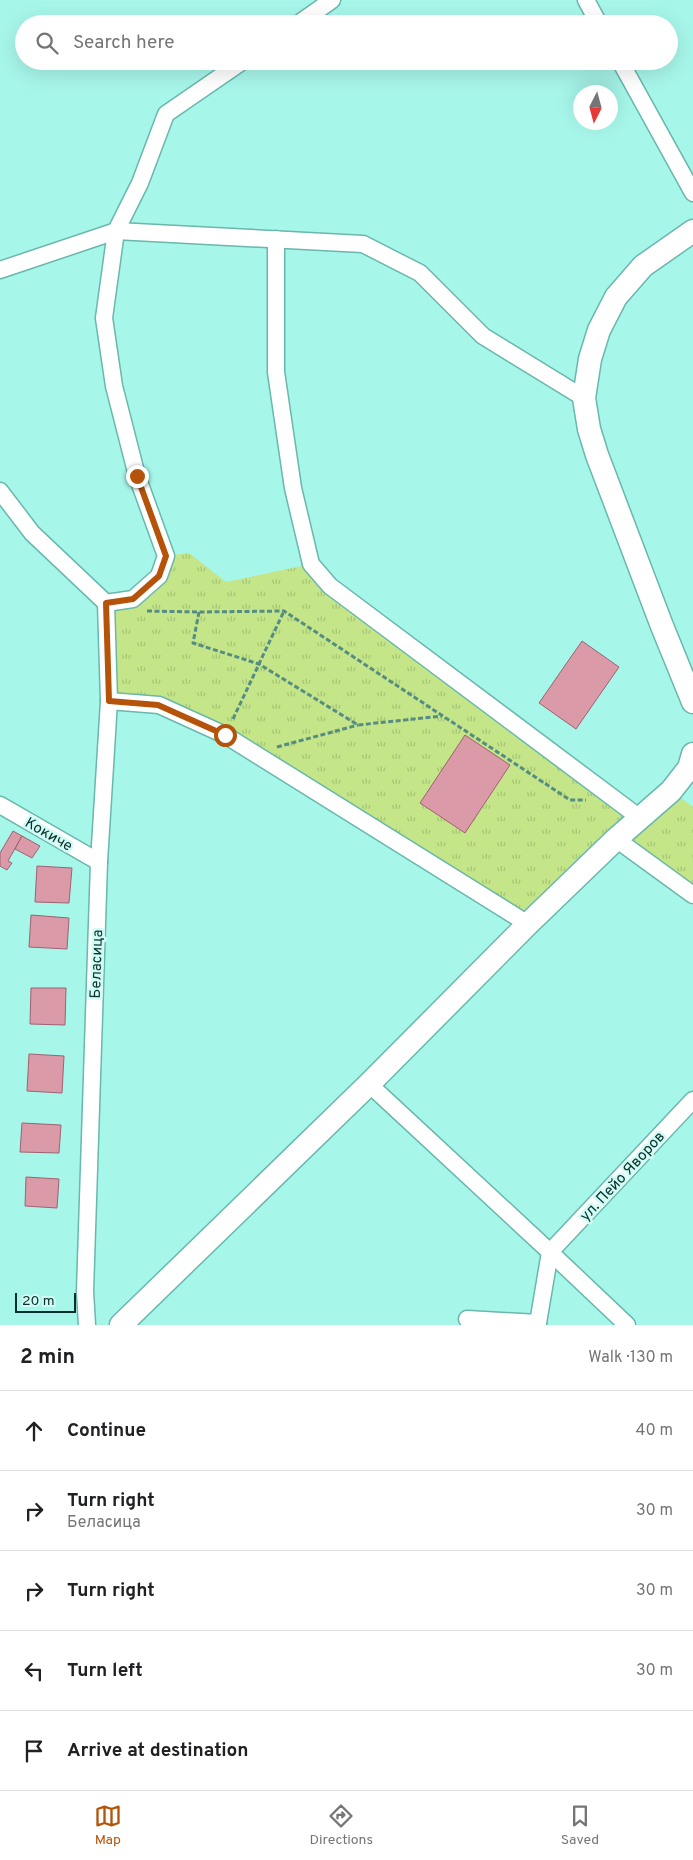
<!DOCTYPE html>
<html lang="en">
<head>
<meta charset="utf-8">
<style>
  body { margin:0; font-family:Overpass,sans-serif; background:#f2f2f2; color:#202124 }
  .compass { position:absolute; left:573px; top:85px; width:45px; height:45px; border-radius:50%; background:#fff; box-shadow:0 5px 20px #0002; rotate:186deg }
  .scale { position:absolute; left:15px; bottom:12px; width:61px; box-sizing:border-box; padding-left:5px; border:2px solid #0d2f2b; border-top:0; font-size:14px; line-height:18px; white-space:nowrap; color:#0d2f2b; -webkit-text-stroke:4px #cffcf5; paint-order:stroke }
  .stop { position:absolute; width:15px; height:15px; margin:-11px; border:4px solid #b45309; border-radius:50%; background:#fff }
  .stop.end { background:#b45309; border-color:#fff; box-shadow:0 1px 5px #0008 }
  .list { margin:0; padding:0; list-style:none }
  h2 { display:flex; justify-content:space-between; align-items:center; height:65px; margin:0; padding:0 20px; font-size:21px }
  h2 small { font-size:16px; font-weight:400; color:#757577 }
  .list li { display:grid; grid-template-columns:32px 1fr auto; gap:15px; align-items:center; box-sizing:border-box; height:80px; padding:0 20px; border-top:1px solid #e0e0e0 }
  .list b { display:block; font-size:19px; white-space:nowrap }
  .list p { margin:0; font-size:16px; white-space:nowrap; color:#757577 }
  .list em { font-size:16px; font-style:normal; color:#757577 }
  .icon { flex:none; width:28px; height:28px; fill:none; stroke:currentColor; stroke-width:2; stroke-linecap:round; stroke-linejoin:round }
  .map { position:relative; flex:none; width:693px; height:1325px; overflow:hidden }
  .search { position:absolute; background:#fff; box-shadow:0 5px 20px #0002; left:15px; right:15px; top:15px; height:55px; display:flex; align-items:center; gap:12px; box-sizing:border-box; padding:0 18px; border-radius:28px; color:#757577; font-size:19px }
  .sheet { height:465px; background:#fff }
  nav { display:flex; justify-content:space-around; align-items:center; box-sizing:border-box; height:70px; border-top:1px solid #e0e0e0; background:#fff; font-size:14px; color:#757577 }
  nav a { display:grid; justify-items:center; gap:2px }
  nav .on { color:#b45309 }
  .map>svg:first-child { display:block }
  .grass { fill:url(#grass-tufts) }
  .building { fill:#da9aa8; stroke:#9e6270 }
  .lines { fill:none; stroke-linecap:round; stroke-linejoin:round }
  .street-casing { stroke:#69b7ad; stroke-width:19 }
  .secondary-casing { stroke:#69b7ad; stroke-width:25 }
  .path { stroke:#558c84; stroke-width:3; stroke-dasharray:5 2.5; stroke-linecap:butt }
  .street { stroke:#fff; stroke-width:16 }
  .secondary { stroke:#fff; stroke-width:22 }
  .route { stroke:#b45309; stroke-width:6 }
  .labels { text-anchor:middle; stroke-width:5; stroke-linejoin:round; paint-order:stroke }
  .street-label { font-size:15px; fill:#0d2f2b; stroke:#cffcf5 }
</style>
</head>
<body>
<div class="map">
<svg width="693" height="1325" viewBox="0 0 693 1325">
  <defs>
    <pattern id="grass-tufts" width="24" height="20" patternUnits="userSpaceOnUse" patternTransform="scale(1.25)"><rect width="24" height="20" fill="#c4e588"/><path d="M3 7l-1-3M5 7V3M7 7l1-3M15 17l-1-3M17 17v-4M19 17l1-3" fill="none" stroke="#a7c576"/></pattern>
  </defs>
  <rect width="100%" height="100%" fill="#a7f6ea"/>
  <path class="grass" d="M189 553 226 582 311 564 640 818 671 791 693 807V895L616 839 528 924 225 735 159 705 109 701 106 603 133 599 166 556Z"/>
  <g class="building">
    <path d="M582 641 619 667 576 729 539 703Z"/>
    <path d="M465 735 510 765 465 833 420 803Z"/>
    <path d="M13 831 22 836 8 861 12 863 7 870 0 866V853Z"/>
    <path d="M22 836 40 846 32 858 15 849Z"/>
    <path d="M37 866 72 868 69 903 35 902Z"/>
    <path d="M31 915 69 918 67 949 29 947Z"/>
    <path d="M31 988H66L65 1025 30 1024Z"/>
    <path d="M29 1054 64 1056 62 1093 27 1091Z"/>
    <path d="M22 1123 61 1125 59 1153 20 1152Z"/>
    <path d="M26 1177 59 1179 57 1208 25 1206Z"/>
  </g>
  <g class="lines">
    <defs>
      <g id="street">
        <path d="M586 0 599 24"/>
        <path d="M298 24 332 0"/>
        <path d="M620 61 693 193"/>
        <path d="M276 239V372L293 488 311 564 330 586 640 818"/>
        <path d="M0 270 116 231 363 244 420 273 483 336 584 398"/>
        <path d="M0 491 32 533 106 603"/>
        <path d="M106 603 133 599 159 576 166 556 137 476 114 386 104 318 116 231 140 183 166 114 243 61"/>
        <path d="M109 701 159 705 225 735 528 924"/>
        <path d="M0 805 99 862"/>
        <path d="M616 839 693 895"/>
        <path d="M369 1084 550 1252 627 1325"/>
        <path d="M467 1319 538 1323 537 1325"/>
        <path d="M538 1323 550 1252 693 1100"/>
        <path d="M87 1325 85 1291 99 862 109 701 106 603"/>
      </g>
      <g id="secondary">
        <path d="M693 231 643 266 616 297 599 330 590 359 584 398 589 429 597 455 662 626 693 702"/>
        <path d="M121 1325 369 1084 528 924 616 839 671 791 689 768 693 754"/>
      </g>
    </defs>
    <use href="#street" class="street-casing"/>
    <use href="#secondary" class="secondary-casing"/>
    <g class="path">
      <path d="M147 611 199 612 284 611 570 800H586"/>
      <path d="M199 612 193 643 259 664 358 725 442 716"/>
      <path d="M233 719 284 611"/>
      <path d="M277 747 358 725"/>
    </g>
    <use href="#street" class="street"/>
    <use href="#secondary" class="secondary"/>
  </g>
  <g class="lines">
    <path class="route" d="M137 476 166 556 159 576 133 599 106 603 109 701 158 705 225 735"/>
  </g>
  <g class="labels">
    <g class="street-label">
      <text transform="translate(49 834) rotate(30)" y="5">Кокиче</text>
      <text transform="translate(96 964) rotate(-88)" y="5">Беласица</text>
      <text transform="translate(622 1176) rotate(-47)" y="5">ул. Пейо Яворов</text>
    </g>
  </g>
</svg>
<svg class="compass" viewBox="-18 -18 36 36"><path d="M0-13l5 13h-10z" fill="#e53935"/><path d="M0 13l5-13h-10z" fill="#757577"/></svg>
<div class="scale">20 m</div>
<div class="stop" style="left:225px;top:735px"></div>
<div class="stop end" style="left:137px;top:476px"></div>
<div class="search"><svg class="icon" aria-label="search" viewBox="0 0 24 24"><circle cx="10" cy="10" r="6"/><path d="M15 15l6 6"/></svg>Search here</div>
</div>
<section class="sheet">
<h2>2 min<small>Walk · 130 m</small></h2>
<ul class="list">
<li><svg class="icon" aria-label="ahead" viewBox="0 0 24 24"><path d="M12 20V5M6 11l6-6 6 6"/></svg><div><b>Continue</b></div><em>40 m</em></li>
<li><svg class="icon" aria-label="right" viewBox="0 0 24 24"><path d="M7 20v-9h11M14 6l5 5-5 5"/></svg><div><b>Turn right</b><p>Беласица</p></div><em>30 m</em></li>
<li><svg class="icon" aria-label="right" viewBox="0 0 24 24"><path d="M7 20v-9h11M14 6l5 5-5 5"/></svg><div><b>Turn right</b></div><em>30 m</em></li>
<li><svg class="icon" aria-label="left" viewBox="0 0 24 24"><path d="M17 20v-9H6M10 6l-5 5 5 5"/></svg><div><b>Turn left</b></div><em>30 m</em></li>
<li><svg class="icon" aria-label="arrive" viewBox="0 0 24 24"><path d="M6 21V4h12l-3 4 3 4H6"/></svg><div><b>Arrive at destination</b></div></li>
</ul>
</section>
<nav>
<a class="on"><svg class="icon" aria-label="map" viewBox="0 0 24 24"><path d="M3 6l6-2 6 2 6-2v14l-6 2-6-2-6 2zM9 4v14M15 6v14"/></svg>Map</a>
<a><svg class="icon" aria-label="directions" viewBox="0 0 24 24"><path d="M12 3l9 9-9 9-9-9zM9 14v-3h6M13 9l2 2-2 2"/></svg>Directions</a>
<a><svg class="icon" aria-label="saved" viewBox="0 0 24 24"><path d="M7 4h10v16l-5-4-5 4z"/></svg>Saved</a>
</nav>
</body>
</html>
